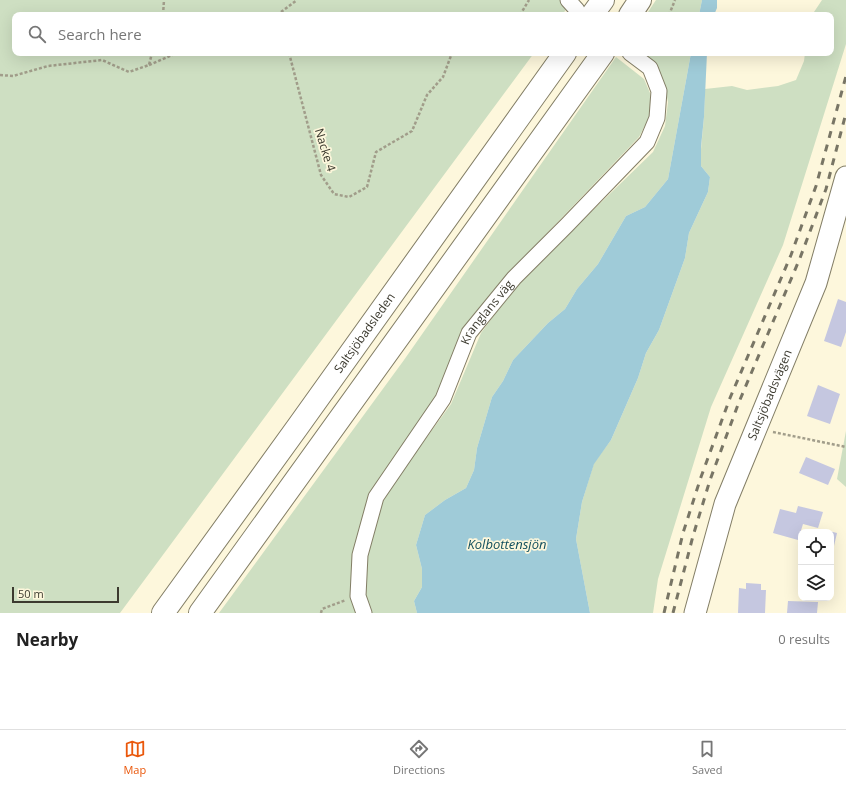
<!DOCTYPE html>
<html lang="en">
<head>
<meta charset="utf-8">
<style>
  body { margin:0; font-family:"Open Sans",sans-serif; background:#f6f6f6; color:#222 }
  .controls { position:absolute; right:12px; bottom:12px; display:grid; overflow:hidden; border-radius:8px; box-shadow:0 4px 16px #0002 }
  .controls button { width:36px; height:36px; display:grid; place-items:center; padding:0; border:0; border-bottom:1px solid #e0e0e0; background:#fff; color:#222; font:20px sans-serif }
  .scale { position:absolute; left:12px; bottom:10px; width:107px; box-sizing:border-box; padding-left:4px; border:2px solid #3c3a2f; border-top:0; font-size:11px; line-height:14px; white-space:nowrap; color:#3c3a2f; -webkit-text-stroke:3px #fdf7dc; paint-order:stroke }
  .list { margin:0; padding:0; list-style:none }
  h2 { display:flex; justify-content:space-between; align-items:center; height:52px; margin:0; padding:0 16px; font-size:17px }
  h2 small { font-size:13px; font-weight:400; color:#767676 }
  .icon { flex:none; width:22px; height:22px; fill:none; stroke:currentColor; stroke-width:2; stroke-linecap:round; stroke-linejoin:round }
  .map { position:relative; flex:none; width:846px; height:613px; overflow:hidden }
  .search { position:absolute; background:#fff; box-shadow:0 4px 16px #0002; left:12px; right:12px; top:12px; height:44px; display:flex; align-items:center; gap:10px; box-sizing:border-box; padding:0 14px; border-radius:8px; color:#767676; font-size:15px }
  .sheet { height:116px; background:#fff }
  nav { display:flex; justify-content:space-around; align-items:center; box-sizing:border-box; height:56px; border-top:1px solid #e0e0e0; background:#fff; font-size:11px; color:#767676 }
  nav a { display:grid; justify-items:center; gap:2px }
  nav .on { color:#ea580c }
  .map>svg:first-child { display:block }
  .green { fill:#cedfc2 }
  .water { fill:#9fcbd8 }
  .building { fill:#c5c7e0 }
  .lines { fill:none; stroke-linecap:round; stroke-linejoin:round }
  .street-casing { stroke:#837e66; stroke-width:17 }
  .secondary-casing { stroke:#837e66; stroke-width:23 }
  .highway-casing { stroke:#837e66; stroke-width:24 }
  .path { stroke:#a19d8a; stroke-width:2.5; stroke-dasharray:3 2; stroke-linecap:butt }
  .street { stroke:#fff; stroke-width:15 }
  .secondary { stroke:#fff; stroke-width:21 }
  .highway { stroke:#fff; stroke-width:22 }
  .rail { stroke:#787565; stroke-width:3; stroke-dasharray:7 7; stroke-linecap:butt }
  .labels { text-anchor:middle; stroke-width:3.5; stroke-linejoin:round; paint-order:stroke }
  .street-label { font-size:12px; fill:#3c3a2f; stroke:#fdf7dc }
  .water-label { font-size:13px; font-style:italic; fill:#104e5d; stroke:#fdf7dc }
</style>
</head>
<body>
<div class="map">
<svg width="846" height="613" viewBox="0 0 846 613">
  <rect width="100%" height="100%" fill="#fdf7dc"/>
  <g class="green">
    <path d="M0 0H573L562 15H15V53H534L120 613H0Z"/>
    <path d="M656 0H702L699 15H646Z"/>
    <path d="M822 0H846V44L783 245 711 407 658 579 653 613H590L576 539 582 502 594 463 611 440 638 378 646 353 659 330 685 258 689 233 708 192 710 177 701 166V149L704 117 705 89 732 86 747 90 778 86 796 80 804 61 805 53H831V15H812Z"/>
    <path d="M642 53H691L668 179 645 207 626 216 598 264 577 289 565 309 548 323 513 360 503 381 492 397 477 448 474 470 466 488 445 500 425 515 416 545 422 569V587L414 601 417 613H371L363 594 365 555 382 499 451 404 481 333 518 283 653 152 665 126 668 102 664 82 654 63Z"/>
    <path d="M616 57 644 79 650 93 651 114 639 137 510 272 463 330 439 395 370 495 358 613H219L404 360Z"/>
    <path d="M846 431V487L837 479Z"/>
  </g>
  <g class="water">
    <path d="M702 0H717V8L714 15H699Z"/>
    <path d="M691 53H707L704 117 701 147V166L710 177 708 192 689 233 685 258 659 330 646 353 638 378 611 440 594 464 582 502 576 539 590 613H417L414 601 422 587V569L416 545 425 515 445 500 466 488 474 470 477 448 492 397 503 381 513 360 548 323 565 309 577 289 598 264 626 216 645 207 668 179Z"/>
  </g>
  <g class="building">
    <path d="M838 299 846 302V332L841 347 824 341Z"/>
    <path d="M818 385 840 394 830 424 807 416Z"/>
    <path d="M806 457 835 469 828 485 799 473Z"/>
    <path d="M798 506 823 512 818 528 803 524 798 540 773 533 780 509 796 513Z"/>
    <path d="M821 529 837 533 834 546 831 545V532H820Z"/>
    <path d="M746 583 761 584V590H766L765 613H738L739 588 746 589Z"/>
    <path d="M788 601 818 602 817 613H787Z"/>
  </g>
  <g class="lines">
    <defs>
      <g id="street">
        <path d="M568 0 577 10"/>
        <path id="s1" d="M364 613 358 596 360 555 376 497 443 399 469 333 514 278 567 225 647 142 657 118 659 91 650 68 630 53"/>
      </g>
      <g id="secondary">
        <path id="s2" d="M695 613 725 504 816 283 846 177"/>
      </g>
      <g id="highway">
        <path d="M592 15 603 0"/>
        <path d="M630 15 640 0"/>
        <path id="s3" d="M163 613 299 425 565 53"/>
        <path d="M200 613 603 53"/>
      </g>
    </defs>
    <use href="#street" class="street-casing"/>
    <use href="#secondary" class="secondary-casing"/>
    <use href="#highway" class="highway-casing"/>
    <g class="path">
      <path d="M163 15 164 0"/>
      <path d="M277 15 297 0"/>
      <path d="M520 15 529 0"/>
      <path d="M669 15 675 0"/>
      <path d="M289 53 321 175 334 194 349 197 367 187 376 152 412 131 427 95 443 77 452 53"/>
      <path d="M149 65 177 53"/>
      <path d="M0 75 13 76 48 66 102 60 129 72 149 65 152 53"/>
      <path d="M773 432 846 447"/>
      <path d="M321 613 322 609 346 600"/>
    </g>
    <use href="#street" class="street"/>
    <use href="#secondary" class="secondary"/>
    <use href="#highway" class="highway"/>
    <g class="rail">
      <path d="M664 613 683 533 701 477 730 398 791 255 816 186 846 76"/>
      <path d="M673 613 693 536 710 480 739 402 800 258 826 189 846 113"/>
    </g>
  </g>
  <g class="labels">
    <g class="street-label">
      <text transform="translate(325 150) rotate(73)" y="4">Nacke 4</text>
      <text dy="4" stroke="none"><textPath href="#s1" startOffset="336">Kranglans väg</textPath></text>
      <text dy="4" stroke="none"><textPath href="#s3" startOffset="345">Saltsjöbadsleden</textPath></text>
      <text dy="4" stroke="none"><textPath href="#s2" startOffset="231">Saltsjöbadsvägen</textPath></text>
    </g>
    <g class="water-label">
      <text x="507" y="549">Kolbottensjön</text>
    </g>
  </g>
</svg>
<div class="controls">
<button><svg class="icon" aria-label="locate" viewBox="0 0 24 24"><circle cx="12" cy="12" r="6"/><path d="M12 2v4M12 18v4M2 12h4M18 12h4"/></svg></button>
<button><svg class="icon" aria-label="layers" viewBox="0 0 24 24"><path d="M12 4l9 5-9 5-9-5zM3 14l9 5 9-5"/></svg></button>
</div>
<div class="scale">50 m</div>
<div class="search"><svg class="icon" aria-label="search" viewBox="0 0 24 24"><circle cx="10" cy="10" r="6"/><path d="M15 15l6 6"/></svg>Search here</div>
</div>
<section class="sheet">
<h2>Nearby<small>0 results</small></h2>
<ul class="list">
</ul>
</section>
<nav>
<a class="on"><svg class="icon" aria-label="map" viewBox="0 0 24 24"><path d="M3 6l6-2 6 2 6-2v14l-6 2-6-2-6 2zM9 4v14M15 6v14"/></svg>Map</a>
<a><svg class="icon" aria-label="directions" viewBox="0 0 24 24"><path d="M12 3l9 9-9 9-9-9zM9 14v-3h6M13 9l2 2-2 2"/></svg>Directions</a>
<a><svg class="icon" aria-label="saved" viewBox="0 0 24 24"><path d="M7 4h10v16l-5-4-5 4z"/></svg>Saved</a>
</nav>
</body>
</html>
